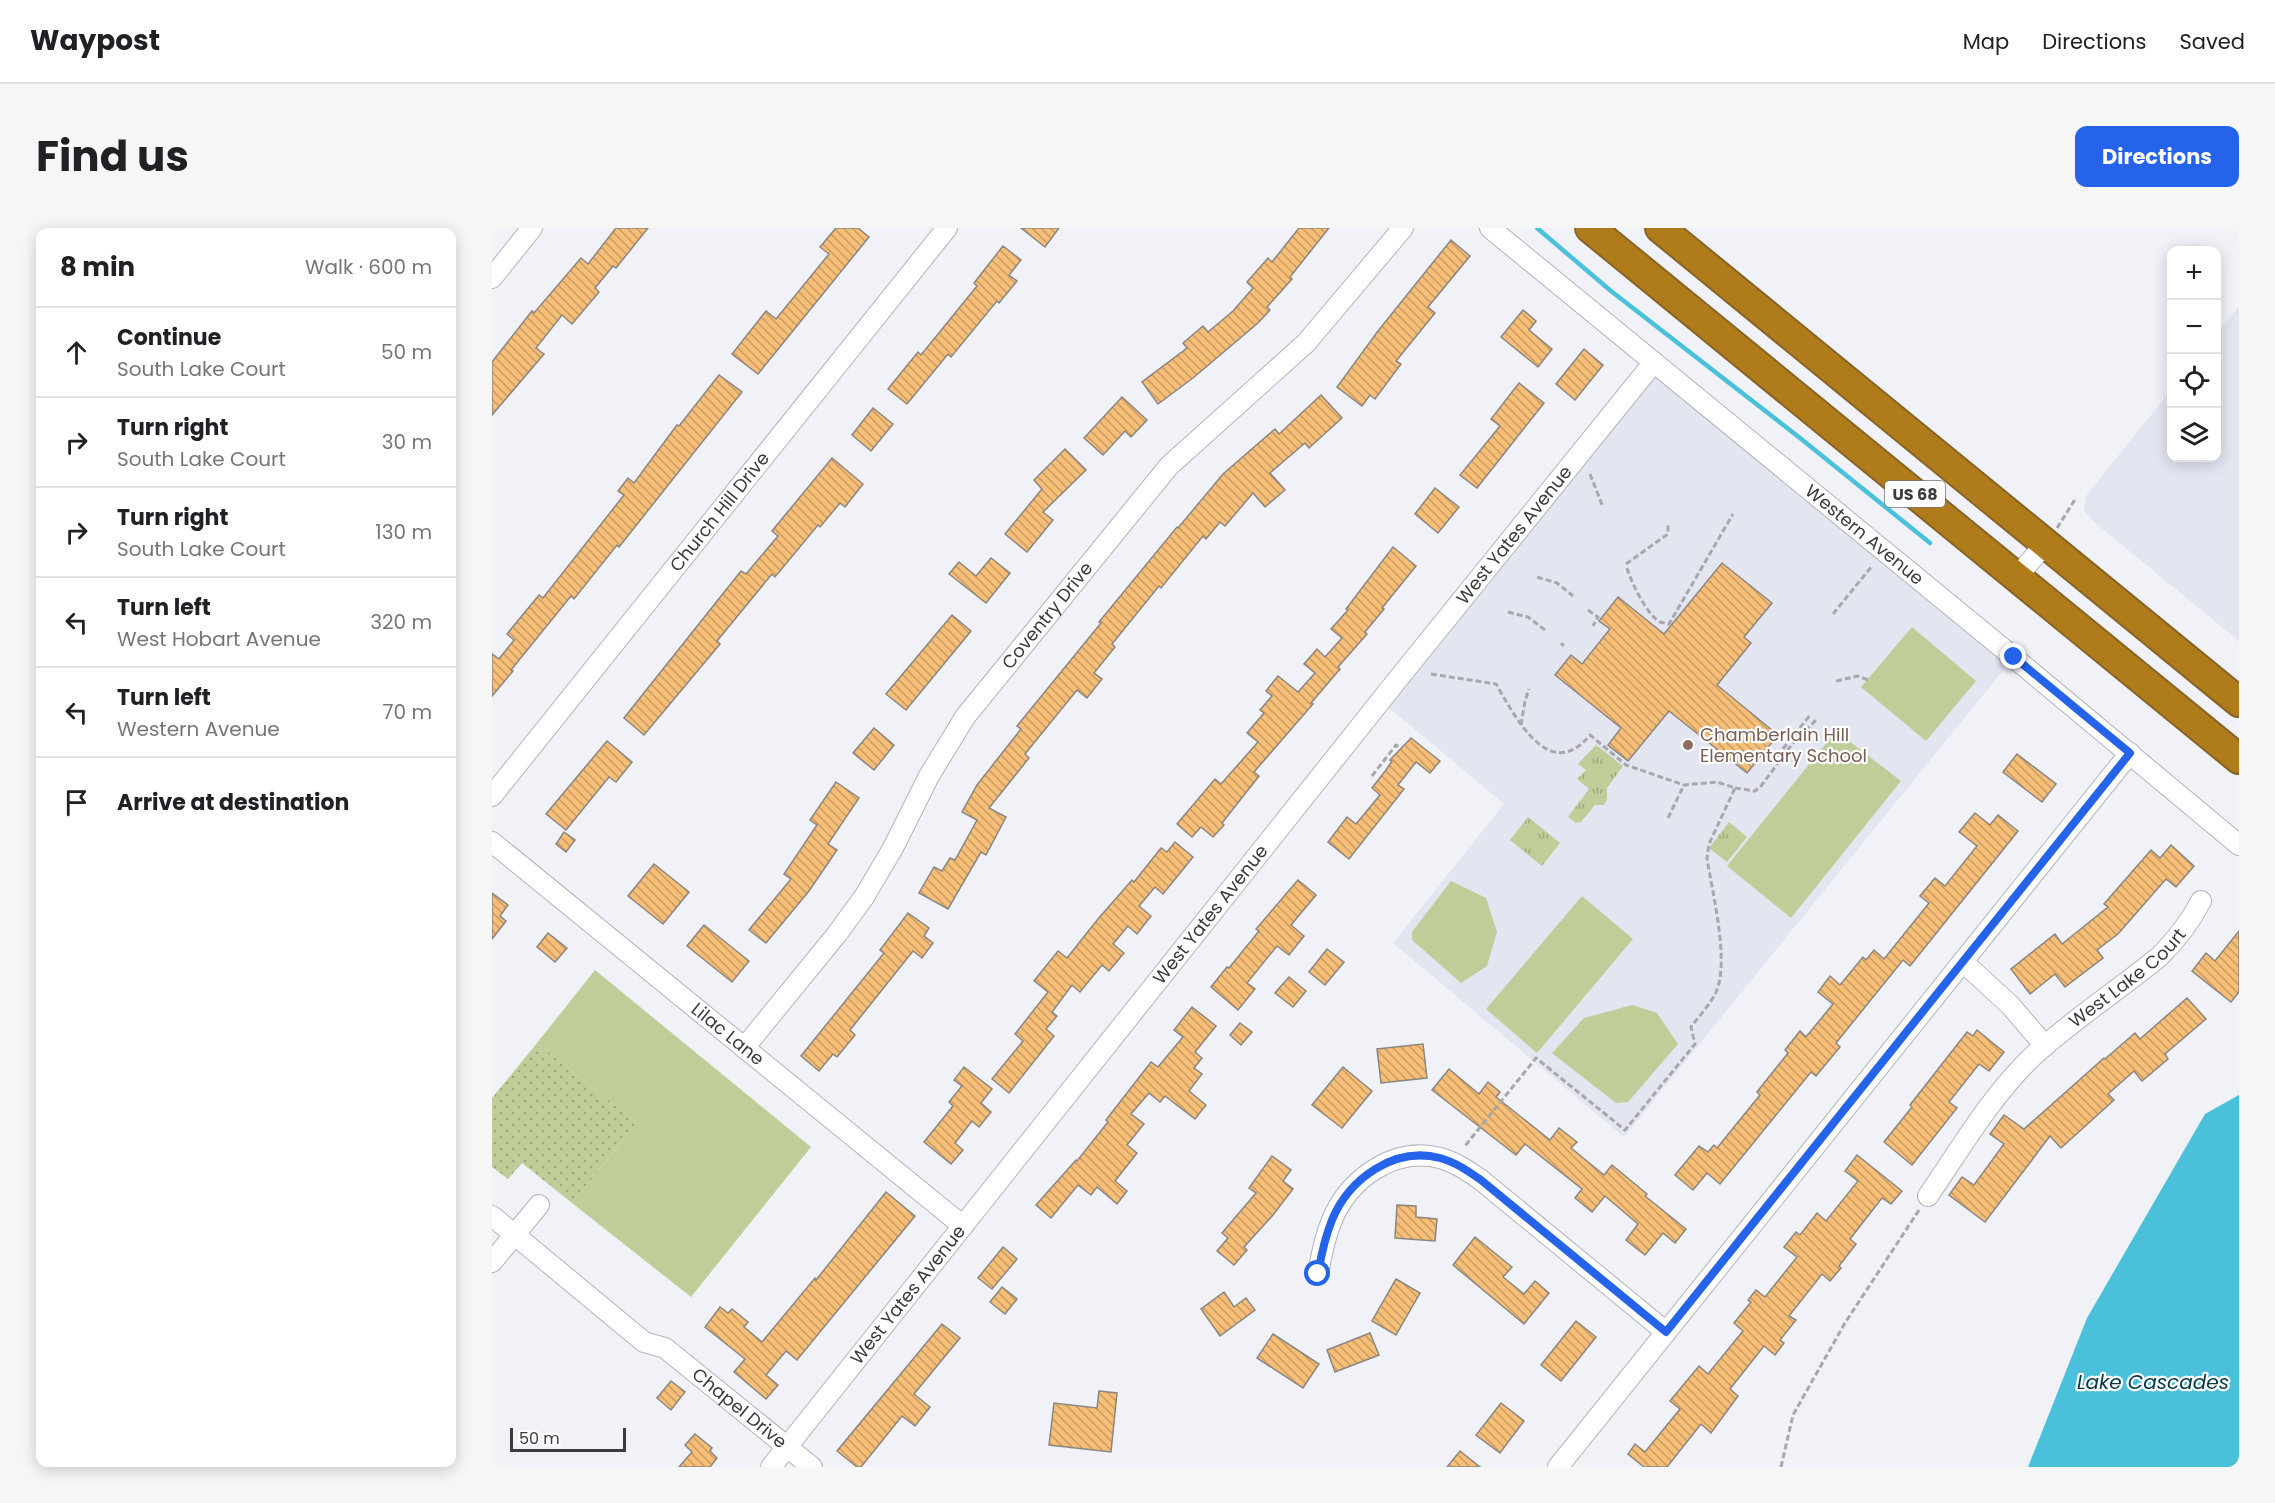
<!DOCTYPE html>
<html lang="en">
<head>
<meta charset="utf-8">
<style>
  body { margin:0; font-family:Poppins,sans-serif; background:#f6f6f6; color:#202124 }
  .controls { position:absolute; right:18px; top:18px; display:grid; overflow:hidden; border-radius:12px; box-shadow:0 3px 15px #0003 }
  .controls button { width:54px; height:54px; display:grid; place-items:center; padding:0; border:0; border-bottom:2px solid #e0e0e0; background:#fff; color:#202124; font:30px sans-serif }
  .scale { position:absolute; left:18px; bottom:15px; width:116px; box-sizing:border-box; padding-left:6px; border:3px solid #3b3b3d; border-top:0; font-size:16px; line-height:21px; white-space:nowrap; color:#3b3b3d; -webkit-text-stroke:4px #fff; paint-order:stroke }
  .stop { position:absolute; width:18px; height:18px; margin:-14px; border:4px solid #2563eb; border-radius:50%; background:#fff }
  .stop.end { background:#2563eb; border-color:#fff; box-shadow:0 2px 6px #0008 }
  .list { margin:0; padding:0; list-style:none }
  h2 { display:flex; justify-content:space-between; align-items:center; height:78px; margin:0; padding:0 24px; font-size:26px }
  h2 small { font-size:20px; font-weight:400; color:#757577 }
  .list li { display:grid; grid-template-columns:39px 1fr auto; gap:18px; align-items:center; box-sizing:border-box; height:90px; padding:0 24px; border-top:2px solid #e0e0e0 }
  .list b { display:block; font-size:22px; white-space:nowrap }
  .list p { margin:0; font-size:20px; white-space:nowrap; color:#757577 }
  .list em { font-size:20px; font-style:normal; color:#757577 }
  .icon { flex:none; width:33px; height:33px; fill:none; stroke:currentColor; stroke-width:2; stroke-linecap:round; stroke-linejoin:round }
  .map { position:relative; flex:none; width:1747px; height:1239px; overflow:hidden; border-radius:12px }
  header { display:flex; align-items:center; gap:36px; box-sizing:border-box; height:84px; padding:0 30px; background:#fff; border-bottom:2px solid #e0e0e0 }
  header strong { font-size:28px }
  nav { display:flex; gap:33px; margin-inline-start:auto; font-size:21px }
  .intro { display:flex; align-items:center; justify-content:space-between; box-sizing:border-box; height:144px; padding:0 36px }
  h1 { margin:0; font-size:42px }
  .button { padding:15px 27px; border-radius:12px; background:#2563eb; color:#fff; font-size:21px; font-weight:700 }
  main { display:flex; gap:36px; padding:0 36px }
  aside { flex:1; background:#fff; border-radius:12px; box-shadow:0 3px 15px #0003 }
  .map>svg:first-child { display:block }
  .built { fill:#e3e5f1 }
  .grass { fill:#bfce98 }
  .park { fill:url(#park-tufts) }
  .garden { fill:url(#garden-dots) }
  .water { fill:#4ac0da }
  .lines { fill:none; stroke-linecap:round; stroke-linejoin:round }
  .stream { stroke:#4ac0da; stroke-width:4.5 }
  .building { fill:url(#building-back-hatch); stroke:#8a8681; stroke-width:1.5 }
  .minor-casing { stroke:#b3b4ba; stroke-width:22 }
  .highway-casing { stroke:#876526; stroke-width:32 }
  .path { stroke:#a7a7ac; stroke-width:3; stroke-dasharray:6 3; stroke-linecap:butt }
  .minor { stroke:#fff; stroke-width:20 }
  .highway { stroke:#b07b1a; stroke-width:28 }
  .route { stroke:#2563eb; stroke-width:8 }
  .education-dot { fill:#8d6e63; stroke:#fff; stroke-width:2 }
  .labels { text-anchor:middle; stroke-width:4.5; stroke-linejoin:round; paint-order:stroke }
  .shield { fill:#fff; stroke:#767677; stroke-width:1.5 }
  .shield-label { font-size:16px; font-weight:bold; fill:#3b3b3d }
  .street-label { font-size:18px; fill:#3b3b3d; stroke:#fff }
  .education-label { font-size:18px; fill:#785e54; stroke:#fff; text-anchor:start }
  .water-label { font-size:20px; font-style:italic; fill:#013a45; stroke:#fff }
</style>
</head>
<body>
<header>
<strong>Waypost</strong>
<nav><a>Map</a><a>Directions</a><a>Saved</a></nav>
</header>
<div class="intro"><h1>Find us</h1><a class="button">Directions</a></div>
<main>
<aside>
<h2>8 min<small>Walk · 600 m</small></h2>
<ul class="list">
<li><svg class="icon" aria-label="ahead" viewBox="0 0 24 24"><path d="M12 20V5M6 11l6-6 6 6"/></svg><div><b>Continue</b><p>South Lake Court</p></div><em>50 m</em></li>
<li><svg class="icon" aria-label="right" viewBox="0 0 24 24"><path d="M7 20v-9h11M14 6l5 5-5 5"/></svg><div><b>Turn right</b><p>South Lake Court</p></div><em>30 m</em></li>
<li><svg class="icon" aria-label="right" viewBox="0 0 24 24"><path d="M7 20v-9h11M14 6l5 5-5 5"/></svg><div><b>Turn right</b><p>South Lake Court</p></div><em>130 m</em></li>
<li><svg class="icon" aria-label="left" viewBox="0 0 24 24"><path d="M17 20v-9H6M10 6l-5 5 5 5"/></svg><div><b>Turn left</b><p>West Hobart Avenue</p></div><em>320 m</em></li>
<li><svg class="icon" aria-label="left" viewBox="0 0 24 24"><path d="M17 20v-9H6M10 6l-5 5 5 5"/></svg><div><b>Turn left</b><p>Western Avenue</p></div><em>70 m</em></li>
<li><svg class="icon" aria-label="arrive" viewBox="0 0 24 24"><path d="M6 21V4h12l-3 4 3 4H6"/></svg><div><b>Arrive at destination</b></div></li>
</ul>
</aside>
<div class="map">
<svg width="1747" height="1239" viewBox="0 0 1747 1239">
  <defs>
    <pattern id="park-tufts" width="24" height="20" patternUnits="userSpaceOnUse" patternTransform="scale(1.5)"><rect width="24" height="20" fill="#bfce98"/><path d="M3 7l-1-3M5 7V3M7 7l1-3M15 17l-1-3M17 17v-4M19 17l1-3" fill="none" stroke="#9ca87d"/></pattern>
    <pattern id="garden-dots" width="8" height="8" patternUnits="userSpaceOnUse" patternTransform="scale(1.5)"><rect width="8" height="8" fill="#bfce98"/><path d="M2 2h.1M6 6h.1" fill="none" stroke="#9ca87d" stroke-width="1.8" stroke-linecap="round"/></pattern>
    <pattern id="building-back-hatch" width="6" height="6" patternUnits="userSpaceOnUse" patternTransform="scale(1.5)"><rect width="6" height="6" fill="#f6be77"/><path d="M-1 5l2 2M0 0l6 6M5-1l2 2" fill="none" stroke="#c89c63"/></pattern>
  </defs>
  <rect width="100%" height="100%" fill="#f1f1f8"/>
  <g class="built">
    <path d="M1747 78V413L1602 294 1592 282 1594 268 1679 162 1680 230H1724L1725 106Z"/>
    <path d="M1162 134 1522 429 1132 909 901 715 1012 576 889 473Z"/>
  </g>
  <g class="grass">
    <path d="M1420 399 1484 453 1434 513 1369 459Z"/>
    <path d="M1344 503 1409 553 1299 690 1235 638Z"/>
    <path d="M959 653 994 670 1005 704 995 738 969 755 920 712V704Z"/>
    <path d="M1090 668 1141 711 1045 825 994 781Z"/>
    <path d="M103 742 319 919 199 1069 80 975 145 895 45 815Z"/>
    <path d="M1140 777 1165 785 1186 816 1136 874 1124 875 1060 825 1092 790Z"/>
  </g>
  <g class="park">
    <path d="M1104 517 1131 538 1115 560V571L1112 577H1103L1089 594 1084 595 1076 589 1097 561 1085 551 1094 542 1086 536Z"/>
    <path d="M1036 589 1068 615 1050 638 1018 612Z"/>
    <path d="M1237 594 1255 609 1235 634 1217 620Z"/>
  </g>
  <path class="garden" d="M45 815 145 895 80 975 30 935 16 951 0 939V870Z"/>
  <path class="water" d="M1747 867V1239H1536L1595 1090 1713 886Z"/>
  <g class="lines">
    <path class="stream" d="M1045 0 1119 63 1308 210 1438 315"/>
  </g>
  <g class="building">
    <path d="M124 0H156L124 40 121 38 103 60 107 64 80 96 70 87 44 120 52 126 0 187V134L40 83 42 85 89 30 96 36Z"/>
    <path d="M344 0H366L377 9 266 146 240 126 274 83 284 91 337 26 328 19Z"/>
    <path d="M529 0H567L553 19Z"/>
    <path d="M807 0H837L798 49 800 51 775 79 778 82 766 95 701 150 666 176 650 154 695 120 691 115 711 98 716 104 741 83 761 60 755 54 776 30 780 34Z"/>
    <path d="M959 12 978 28 936 79 943 85 904 133 909 136 883 171 878 167 870 178 845 159 886 103Z"/>
    <path d="M511 18 529 32 517 47 525 53 507 75 505 73 459 129 456 126 415 176 396 161 426 124 429 127 485 58 482 55Z"/>
    <path d="M1031 82 1044 93 1037 102 1060 121 1046 139 1009 109Z"/>
    <path d="M1092 121 1111 137 1083 172 1064 156Z"/>
    <path d="M227 147 250 164 127 319 125 317 82 371 79 368 19 442 21 443 0 468V426L7 431 22 412 15 406 47 367 51 370 132 267 126 263 136 250 142 255 185 197 187 198Z"/>
    <path d="M1027 155 1052 175 985 260 968 247 1008 198 999 191Z"/>
    <path d="M829 167 850 190 817 220 813 215 778 245 793 262 773 279 761 265 733 298 728 294 714 311 711 308 669 360 667 358 620 416 623 419 602 445 610 451 595 470 585 462 533 526 537 530 497 580 514 589 494 627 489 624 456 681 427 665 442 639 450 643 458 630 463 632 485 592 470 584 485 557 529 501 525 498 609 395 607 394 685 299 686 300 731 246 783 201 787 206Z"/>
    <path d="M630 169 655 192 639 209 633 203 611 227 592 210Z"/>
    <path d="M381 180 401 196 379 223 360 207Z"/>
    <path d="M573 221 594 242 551 284 561 292 535 324 513 306 550 261 542 252Z"/>
    <path d="M340 230 371 256 353 279 348 275 328 299 326 297 283 349 280 346 225 413 228 416 152 507 132 490 249 343 254 346 286 308 280 303Z"/>
    <path d="M943 260 967 279 946 305 923 286Z"/>
    <path d="M901 319 924 338 890 380 892 381 873 404 875 406 846 439 848 441 819 475 821 476 762 544 767 548 730 595 732 597 721 609 709 599 700 609 685 596 723 551 729 556 766 514 755 505 772 485 768 482 780 468 774 463 786 448 806 464 823 445 812 436 825 421 833 429 850 410 839 401 856 382 854 381Z"/>
    <path d="M499 330 518 345 494 375 457 346 467 334 484 348Z"/>
    <path d="M1230 335 1280 375 1252 409 1259 415 1225 457 1286 507 1255 545 1177 483 1136 533 1116 517 1129 500 1063 447 1079 427 1090 436 1118 401 1107 393 1126 369 1172 406Z"/>
    <path d="M460 387 479 403 414 482 394 466Z"/>
    <path d="M382 500 402 517 382 542 361 525Z"/>
    <path d="M919 510 948 533 938 545 924 534 906 557 912 561 857 631 836 614 855 589 864 596 888 567 880 560 894 542 900 533 898 532Z"/>
    <path d="M115 513 140 534 124 554 117 549 74 602 54 586Z"/>
    <path d="M1525 526 1564 556 1550 574 1511 544Z"/>
    <path d="M344 554 367 570 336 616 345 622 317 663 274 715 257 702 299 651 292 646 325 597 318 592Z"/>
    <path d="M1483 585 1498 597 1506 587 1526 603 1418 738 1411 732 1344 815 1348 819 1324 848 1319 844 1228 956 1215 945 1201 962 1183 947 1207 918 1216 924 1222 917 1225 920 1268 867 1265 864 1296 825 1293 822 1308 803 1314 809 1341 776 1326 764 1338 748 1348 757 1371 729 1374 732 1382 722 1392 731 1437 675 1428 668 1443 650 1453 658 1485 618 1467 604Z"/>
    <path d="M72 604 83 612 74 624 64 616Z"/>
    <path d="M683 614 701 629 671 666 663 659 647 678 659 688 645 706 636 698 621 716 632 725 617 743 610 737 588 764 580 757 560 784 565 788 554 801 562 808 517 865 500 851 531 813 523 806 556 764 542 753 566 723 575 730 606 691 640 652 642 654 669 620 675 624Z"/>
    <path d="M1679 617 1702 638 1684 659 1674 651 1626 706 1605 722 1611 730 1573 759 1563 746 1538 766 1519 741 1563 706 1570 716 1616 679 1612 676 1659 622 1668 630Z"/>
    <path d="M162 636 197 664 171 696 136 668Z"/>
    <path d="M806 652 824 667 799 697 812 708 797 727 785 718 755 755 763 761 746 782 719 759 735 739 737 740 767 703 764 701Z"/>
    <path d="M0 665 16 677 8 688 14 693 0 711Z"/>
    <path d="M416 685 437 700 432 708 441 715 430 730 421 723 358 802 363 807 345 829 341 826 327 843 309 828 392 725 388 722Z"/>
    <path d="M212 697 257 733 240 754 195 718Z"/>
    <path d="M1747 703V764L1739 774 1700 743 1714 725 1723 733Z"/>
    <path d="M56 705 75 720 63 734 45 719Z"/>
    <path d="M835 721 852 734 833 757 817 744Z"/>
    <path d="M797 749 814 763 801 779 783 765Z"/>
    <path d="M1695 770 1714 791 1673 826 1676 831 1650 853 1642 843 1616 866 1622 872 1569 920 1558 908 1493 994 1457 967 1470 949 1482 957 1512 916 1498 906 1512 887 1532 901 1612 830 1613 831 1643 805 1648 811Z"/>
    <path d="M700 779 724 798 703 824 710 830 702 840 710 846 697 863 714 877 703 891 673 868 668 874 657 865 639 886 652 896 635 917 645 925 623 953 635 963 625 976 605 959 599 967 586 957 559 990 544 977 584 932 585 933 616 894 614 892 659 834 666 839 691 809 682 802Z"/>
    <path d="M748 795 760 804 749 817 738 807Z"/>
    <path d="M1485 802 1512 824 1497 843 1487 836 1457 874 1465 880 1420 937 1392 914 1420 879 1418 877 1475 804 1481 808Z"/>
    <path d="M931 816 935 850 889 855 885 821Z"/>
    <path d="M472 839 500 861 489 875 499 884 487 899 480 893 463 915 471 922 459 936 432 914 461 878 457 874 470 858 462 852Z"/>
    <path d="M851 839 880 863 850 900 820 877Z"/>
    <path d="M957 841 987 866 996 854 1008 864 1004 869 1058 912 1067 900 1085 914 1079 920 1112 947 1120 937 1155 966 1153 968 1194 1001 1183 1015 1171 1005 1153 1027 1134 1012 1146 996 1113 968 1100 984 1083 970 1090 961 1033 916 1024 927 940 862Z"/>
    <path d="M1365 927 1410 963 1399 976 1390 970 1358 1011 1364 1016 1347 1038 1349 1040 1338 1053 1330 1046 1297 1088 1304 1092 1288 1112 1292 1115 1283 1127 1272 1118 1238 1161 1246 1168 1219 1205 1209 1196 1175 1239H1152L1136 1226 1143 1216 1153 1224 1188 1181 1178 1173 1207 1138 1216 1146 1251 1103 1242 1095 1259 1074 1256 1072 1264 1062 1273 1069 1305 1029 1292 1019 1304 1004 1308 1007 1325 985 1334 993 1366 953 1353 943Z"/>
    <path d="M780 928 799 942 791 953 801 961 781 987 752 1019 755 1022 742 1037 725 1023 736 1010 730 1005 764 965 757 960Z"/>
    <path d="M394 964 423 988 305 1132 294 1123 274 1147 286 1157 274 1171 242 1144 253 1131 213 1099 228 1079 236 1085 240 1081 256 1094 252 1099 270 1114 323 1050 324 1052Z"/>
    <path d="M905 977 924 978V989L945 991 943 1013 903 1010Z"/>
    <path d="M983 1009 1020 1039 1011 1049 1032 1066 1043 1053 1057 1065 1032 1096 961 1037Z"/>
    <path d="M511 1019 525 1031 500 1061 486 1050Z"/>
    <path d="M904 1051 928 1065 904 1107 880 1093Z"/>
    <path d="M510 1059 525 1071 513 1086 498 1074Z"/>
    <path d="M732 1064 742 1079 754 1070 763 1082 728 1108 709 1081Z"/>
    <path d="M1084 1093 1104 1109 1069 1153 1049 1137Z"/>
    <path d="M450 1096 468 1110 422 1166 438 1179 423 1198 410 1188 369 1239H365L345 1223Z"/>
    <path d="M878 1105 887 1127 843 1144 835 1122Z"/>
    <path d="M781 1106 827 1136 811 1160 765 1130Z"/>
    <path d="M179 1153 193 1164 179 1182 165 1170Z"/>
    <path d="M607 1163 625 1165 619 1224 557 1217 562 1175 605 1180Z"/>
    <path d="M1009 1175 1032 1193 1008 1225 984 1207Z"/>
    <path d="M203 1206 220 1220 218 1223 225 1230 218 1239H187L200 1224 193 1217Z"/>
    <path d="M968 1223 988 1239H955Z"/>
  </g>
  <g class="lines">
    <defs>
      <g id="minor">
        <path id="s1" d="M998 0 1508 418 1747 617"/>
        <path d="M0 50 40 0"/>
        <path d="M1525 349 1553 316"/>
        <path id="s2" d="M0 568 455 0"/>
        <path id="s3" d="M0 614 471 998"/>
        <path d="M1471 734 1518 777 1553 818"/>
        <path id="s4" d="M252 820 345 706 372 669 401 620 437 548 473 489 677 238 814 115 911 0"/>
        <path id="s5" d="M1436 968C1469 920 1499 868 1541 828 1579 793 1628 761 1668 728 1685 711 1698 694 1709 673"/>
        <path id="s6" d="M0 988 152 1114 173 1120 320 1239"/>
        <path d="M0 1034 47 977"/>
        <path d="M826 1046C829 1028 833 1009 840 992 857 951 902 918 948 930 963 934 976 943 989 952L1174 1104"/>
        <path id="s7" d="M279 1239 906 451 1162 134"/>
        <path d="M1066 1239 1638 525"/>
      </g>
      <g id="highway">
        <path d="M1098 0 1747 531"/>
        <path d="M1168 0 1747 474"/>
      </g>
    </defs>
    <use href="#minor" class="minor-casing"/>
    <use href="#highway" class="highway-casing"/>
    <g class="path">
      <path d="M1098 246 1111 279"/>
      <path d="M1565 300 1584 270"/>
      <path d="M1134 336 1176 306V297"/>
      <path d="M1135 340C1139 354 1155 387 1168 394 1171 395 1174 395 1177 396L1241 286"/>
      <path d="M1045 349 1065 355 1081 368"/>
      <path d="M1096 382 1106 389 1101 398"/>
      <path d="M1016 384 1036 389 1053 402"/>
      <path d="M1341 386 1380 338"/>
      <path d="M1069 415 1072 418"/>
      <path d="M939 446 1004 456C1023 488 1057 557 1098 507L1134 537 1192 557 1225 554 1243 560 1217 616 1215 630C1220 664 1238 733 1224 764 1218 777 1207 788 1199 799L1203 816 1133 902 1044 830 973 918"/>
      <path d="M1344 453 1366 448 1376 452"/>
      <path d="M1029 497 1033 473 1037 461"/>
      <path d="M1272 524 1282 532 1319 486"/>
      <path d="M880 548 904 517 908 520"/>
      <path d="M1243 560 1263 563 1269 558 1301 515 1325 491"/>
      <path d="M1176 590 1192 557"/>
      <path d="M1289 1239 1301 1187 1353 1095 1427 982"/>
    </g>
    <use href="#minor" class="minor"/>
    <use href="#highway" class="highway"/>
  </g>
  <g class="lines">
    <path class="route" d="M826 1046C829 1028 833 1009 840 992 857 951 902 918 948 930 963 934 976 943 989 952L1174 1104 1638 525 1522 429"/>
  </g>
  <circle class="education-dot" cx="1196" cy="517" r="6"/>
  <g class="labels">
    <rect class="shield" x="1393" y="253" width="60" height="26" rx="4.5"/>
    <g class="shield-label">
      <text x="1423" y="272">US 68</text>
    </g>
    <g class="street-label">
      <text dy="6" stroke="none"><textPath href="#s2" startOffset="364">Church Hill Drive</textPath></text>
      <text dy="6" stroke="none"><textPath href="#s7" startOffset="1192">West Yates Avenue</textPath></text>
      <text dy="6" stroke="none"><textPath href="#s1" startOffset="484">Western Avenue</textPath></text>
      <text dy="6" stroke="none"><textPath href="#s4" startOffset="530">Coventry Drive</textPath></text>
      <text dy="6" stroke="none"><textPath href="#s7" startOffset="706">West Yates Avenue</textPath></text>
      <text dy="6" stroke="none"><textPath href="#s5" startOffset="298">West Lake Court</textPath></text>
      <text dy="6" stroke="none"><textPath href="#s3" startOffset="304">Lilac Lane</textPath></text>
      <text dy="6" stroke="none"><textPath href="#s7" startOffset="220">West Yates Avenue</textPath></text>
      <text dy="6" stroke="none"><textPath href="#s6" startOffset="315">Chapel Drive</textPath></text>
    </g>
    <g class="education-label">
      <text x="1208" y="513">Chamberlain Hill<tspan x="1208" dy="21">Elementary School</tspan></text>
    </g>
    <g class="water-label">
      <text x="1661" y="1161">Lake Cascades</text>
    </g>
  </g>
</svg>
<div class="controls">
<button>+</button>
<button>−</button>
<button><svg class="icon" aria-label="locate" viewBox="0 0 24 24"><circle cx="12" cy="12" r="6"/><path d="M12 2v4M12 18v4M2 12h4M18 12h4"/></svg></button>
<button><svg class="icon" aria-label="layers" viewBox="0 0 24 24"><path d="M12 4l9 5-9 5-9-5zM3 14l9 5 9-5"/></svg></button>
</div>
<div class="scale">50 m</div>
<div class="stop" style="left:826px;top:1046px"></div>
<div class="stop end" style="left:1522px;top:429px"></div>
</div>
</main>
</body>
</html>
